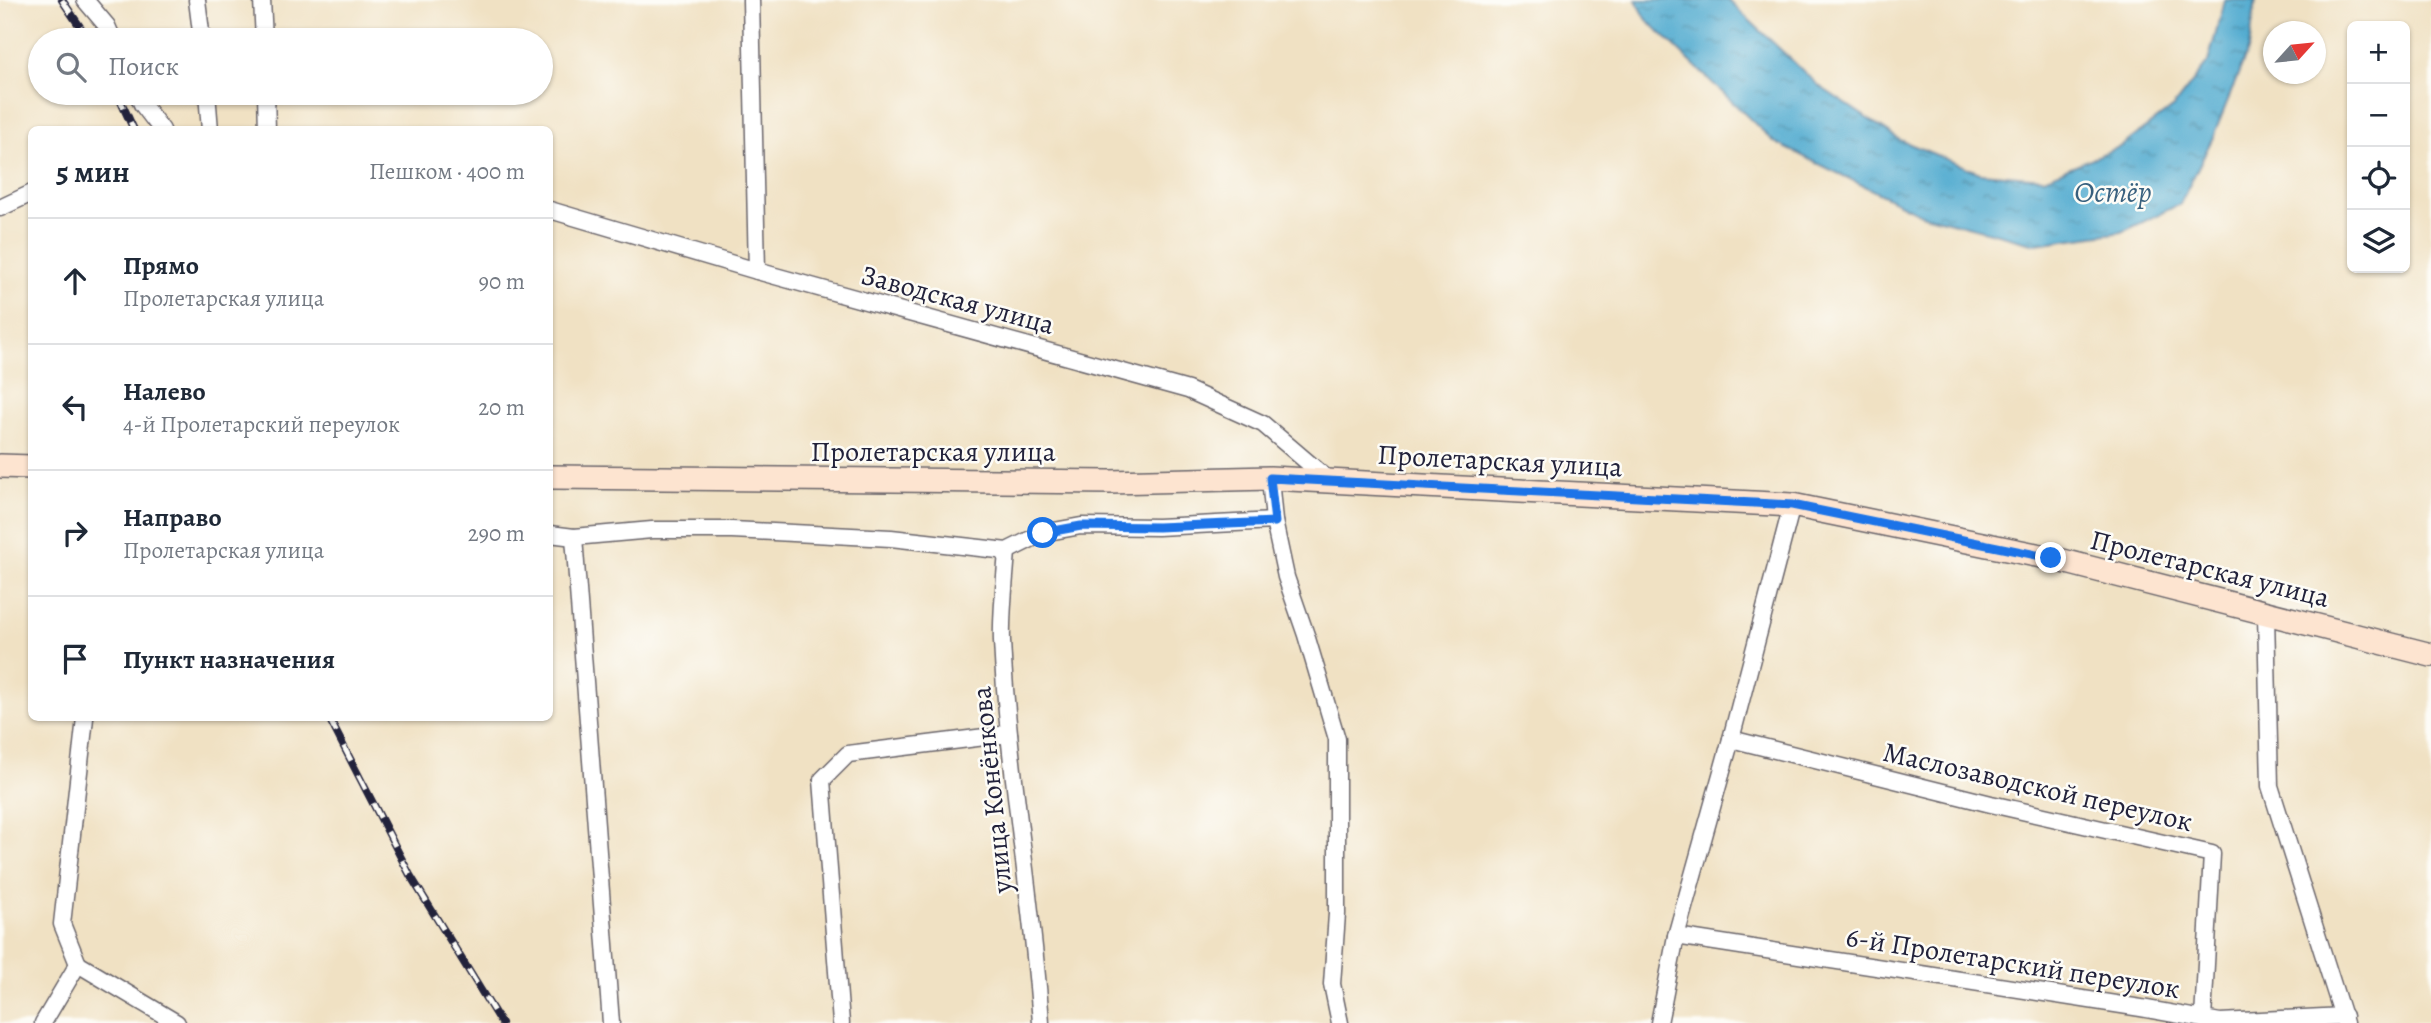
<!DOCTYPE html>
<html lang="ru">
<head>
<meta charset="utf-8">
<style>
  body { margin:0; font-family:Alegreya,serif; background:#f6f6f7; color:#1f2937 }
  .controls { position:absolute; right:21px; top:21px; display:grid; overflow:hidden; border-radius:10px; box-shadow:0 2px 5px #0004 }
  .controls button { width:63px; height:63px; display:grid; place-items:center; padding:0; border:0; border-bottom:2px solid #e0e1e3; background:#fff; color:#1f2937; font:35px sans-serif }
  .compass { position:absolute; left:2263px; top:21px; width:63px; height:63px; border-radius:50%; background:#fff; box-shadow:0 2px 5px #0004; rotate:63deg }
  .stop { position:absolute; width:21px; height:21px; margin:-16px; border:5px solid #1a73e8; border-radius:50%; background:#fff }
  .stop.end { background:#1a73e8; border-color:#fff; box-shadow:0 2px 7px #0008 }
  .list { margin:0; padding:0; list-style:none }
  h2 { display:flex; justify-content:space-between; align-items:center; height:91px; margin:0; padding:0 28px; font-size:30px }
  h2 small { font-size:23px; font-weight:400; color:#747a83 }
  .list li { display:grid; grid-template-columns:46px 1fr auto; gap:21px; align-items:center; box-sizing:border-box; height:126px; padding:0 28px; border-top:2px solid #e0e1e3 }
  .list b { display:block; font-size:26px; white-space:nowrap }
  .list p { margin:0; font-size:23px; white-space:nowrap; color:#747a83 }
  .list em { font-size:23px; font-style:normal; color:#747a83 }
  .icon { flex:none; width:38px; height:38px; fill:none; stroke:currentColor; stroke-width:2; stroke-linecap:round; stroke-linejoin:round }
  .map { position:relative; flex:none; width:2431px; height:1023px; overflow:hidden }
  .search { position:absolute; background:#fff; box-shadow:0 2px 5px #0004; left:28px; top:28px; width:525px; height:77px; display:flex; align-items:center; gap:18px; box-sizing:border-box; padding:0 24px; border-radius:38px; color:#747a83; font-size:26px }
  .panel { position:absolute; background:#fff; box-shadow:0 2px 5px #0004; left:28px; top:126px; width:525px; height:595px; border-radius:10px }
  .map>svg:first-child { display:block }
  .water { fill:url(#water-ripples); stroke:#3a6786; stroke-width:2 }
  .lines { fill:none; stroke-linecap:round; stroke-linejoin:round }
  .minor-casing { stroke:#6a656b; stroke-width:19 }
  .secondary-casing { stroke:#6a656b; stroke-width:26 }
  .minor { stroke:#fff; stroke-width:16 }
  .secondary { stroke:#fde4d0; stroke-width:23 }
  .rail-casing { stroke:#22223b; stroke-width:8 }
  .rail { stroke:#fdfcf7; stroke-width:5; stroke-dasharray:16; stroke-linecap:butt }
  .route { stroke:#1a73e8; stroke-width:9 }
  .labels { text-anchor:middle; stroke-width:5; stroke-linejoin:round; paint-order:stroke }
  .street-label { font-size:28px; fill:#22223b; stroke:#fdfcf7 }
  .water-label { font-size:30px; font-style:italic; fill:#38607e; stroke:#fdfcf7 }
</style>
</head>
<body>
<div class="map">
<svg width="2431" height="1023" viewBox="0 0 2431 1023">
  <defs>
    <pattern id="water-ripples" width="26" height="14" patternUnits="userSpaceOnUse" patternTransform="scale(1.75)"><rect width="26" height="14" fill="#53acd0"/><path d="M2 4q2-2 4 0t4 0M15 11q2-2 4 0t4 0" fill="none" stroke="#448caa"/></pattern>
  </defs>
  <rect width="100%" height="100%" fill="#fdfcf7"/>
  <filter id="ink" filterUnits="userSpaceOnUse"><feTurbulence type="fractalNoise" baseFrequency=".0143" numOctaves="2"/><feDisplacementMap in="SourceGraphic" scale="14" xChannelSelector="R" yChannelSelector="G"/><feConvolveMatrix kernelMatrix="1 2 1 2 8 2 1 2 1" color-interpolation-filters="sRGB"/></filter>
  <filter id="wash" filterUnits="userSpaceOnUse"><feTurbulence type="fractalNoise" baseFrequency=".00686" numOctaves="4" result="noise"/><feDisplacementMap in="SourceGraphic" scale="28" xChannelSelector="R" yChannelSelector="G"/><feGaussianBlur stdDeviation="1.57" result="paint"/><feColorMatrix in="noise" values="0 0 0 0 0 0 0 0 0 0 0 0 0 0 0 0 0 1.4 0 .05"/><feComposite in="paint" operator="in"/></filter>
  <g filter="url(#wash)">
    <rect width="100%" height="100%" fill="#f0e1c3"/>
    <path class="water" d="M1636 0H1728L1819 86 1900 140 1980 173 2044 178 2122 146 2173 107 2208 62 2225 0H2256L2249 48 2213 137 2180 204 2122 232 2036 244 1921 214 1774 142 1647 20Z"/>
  </g>
  <g filter="url(#ink)">
    <g class="lines">
      <defs>
        <g id="minor">
          <path d="M85 0 107 26 113 40"/>
          <path d="M197 0 202 40"/>
          <path d="M262 0 264 40"/>
          <path d="M751 0 757 271"/>
          <path d="M137 93 142 104 162 130"/>
          <path d="M207 93 210 130"/>
          <path d="M266 93 267 130"/>
          <path d="M0 208 32 193"/>
          <path d="M550 210 757 271 1188 390 1263 424 1331 482"/>
          <path d="M1270 478 1274 521 1286 577 1306 635 1337 739V914L1332 984 1340 1023"/>
          <path d="M550 534 574 537 652 530H732L891 538 1007 551 1043 533 1081 526 1158 527 1274 521"/>
          <path d="M574 537 611 1023"/>
          <path d="M1007 551C1005 581 1001 612 1002 641 1008 769 1032 895 1041 1023"/>
          <path d="M2266 615 2270 786 2345 1023"/>
          <path d="M1731 739 1991 804 2212 854 2203 1019"/>
          <path d="M1676 936 2141 1008 2220 1022 2344 1016"/>
          <path d="M78 964 177 1023"/>
          <path d="M43 1023 78 964 62 924 85 718"/>
          <path d="M841 1023 822 780 848 754 1009 734"/>
          <path d="M1659 1023 1676 936 1731 739 1792 505"/>
        </g>
        <g id="secondary">
          <path d="M0 466 32 467"/>
          <path d="M550 477 1110 482 1270 478 1792 505 2051 558 2431 655"/>
        </g>
      </defs>
      <use href="#minor" class="minor-casing"/>
      <use href="#secondary" class="secondary-casing"/>
      <use href="#minor" class="minor"/>
      <use href="#secondary" class="secondary"/>
      <defs>
        <g id="rail">
          <path d="M62 0 89 40"/>
          <path d="M117 93 134 130"/>
          <path d="M329 718 410 875 501 1023"/>
        </g>
      </defs>
      <use href="#rail" class="rail-casing"/>
      <use href="#rail" class="rail"/>
    </g>
  </g>
  <g class="lines" filter="url(#ink)">
    <path class="route" d="M1043 533 1081 526 1158 527 1275 522 1270 478 1792 505 2051 558"/>
  </g>
  <g class="labels">
    <g class="street-label">
      <text transform="translate(958 299) rotate(15)" y="10">Заводская улица</text>
      <text x="933" y="461">Пролетарская улица</text>
      <text transform="translate(1500 460) rotate(3)" y="10">Пролетарская улица</text>
      <text transform="translate(2210 568) rotate(14)" y="10">Пролетарская улица</text>
      <text transform="translate(2038 786) rotate(13)" y="10">Маслозаводской переулок</text>
      <text transform="translate(991 790) rotate(-96)" y="10">улица Конёнкова</text>
      <text transform="translate(2013 962) rotate(9)" y="10">6-й Пролетарский переулок</text>
    </g>
    <g class="water-label">
      <text x="2113" y="202">Остёр</text>
    </g>
  </g>
</svg>
<div class="controls">
<button>+</button>
<button>−</button>
<button><svg class="icon" aria-label="locate" viewBox="0 0 24 24"><circle cx="12" cy="12" r="6"/><path d="M12 2v4M12 18v4M2 12h4M18 12h4"/></svg></button>
<button><svg class="icon" aria-label="layers" viewBox="0 0 24 24"><path d="M12 4l9 5-9 5-9-5zM3 14l9 5 9-5"/></svg></button>
</div>
<svg class="compass" viewBox="-18 -18 36 36"><path d="M0-13l5 13h-10z" fill="#e53935"/><path d="M0 13l5-13h-10z" fill="#747a83"/></svg>
<div class="stop" style="left:1043px;top:533px"></div>
<div class="stop end" style="left:2051px;top:558px"></div>
<div class="search"><svg class="icon" aria-label="search" viewBox="0 0 24 24"><circle cx="10" cy="10" r="6"/><path d="M15 15l6 6"/></svg>Поиск</div>
<section class="panel">
<h2>5 мин<small>Пешком · 400 m</small></h2>
<ul class="list">
<li><svg class="icon" aria-label="ahead" viewBox="0 0 24 24"><path d="M12 20V5M6 11l6-6 6 6"/></svg><div><b>Прямо</b><p>Пролетарская улица</p></div><em>90 m</em></li>
<li><svg class="icon" aria-label="left" viewBox="0 0 24 24"><path d="M17 20v-9H6M10 6l-5 5 5 5"/></svg><div><b>Налево</b><p>4-й Пролетарский переулок</p></div><em>20 m</em></li>
<li><svg class="icon" aria-label="right" viewBox="0 0 24 24"><path d="M7 20v-9h11M14 6l5 5-5 5"/></svg><div><b>Направо</b><p>Пролетарская улица</p></div><em>290 m</em></li>
<li><svg class="icon" aria-label="arrive" viewBox="0 0 24 24"><path d="M6 21V4h12l-3 4 3 4H6"/></svg><div><b>Пункт назначения</b></div></li>
</ul>
</section>
</div>
</body>
</html>
